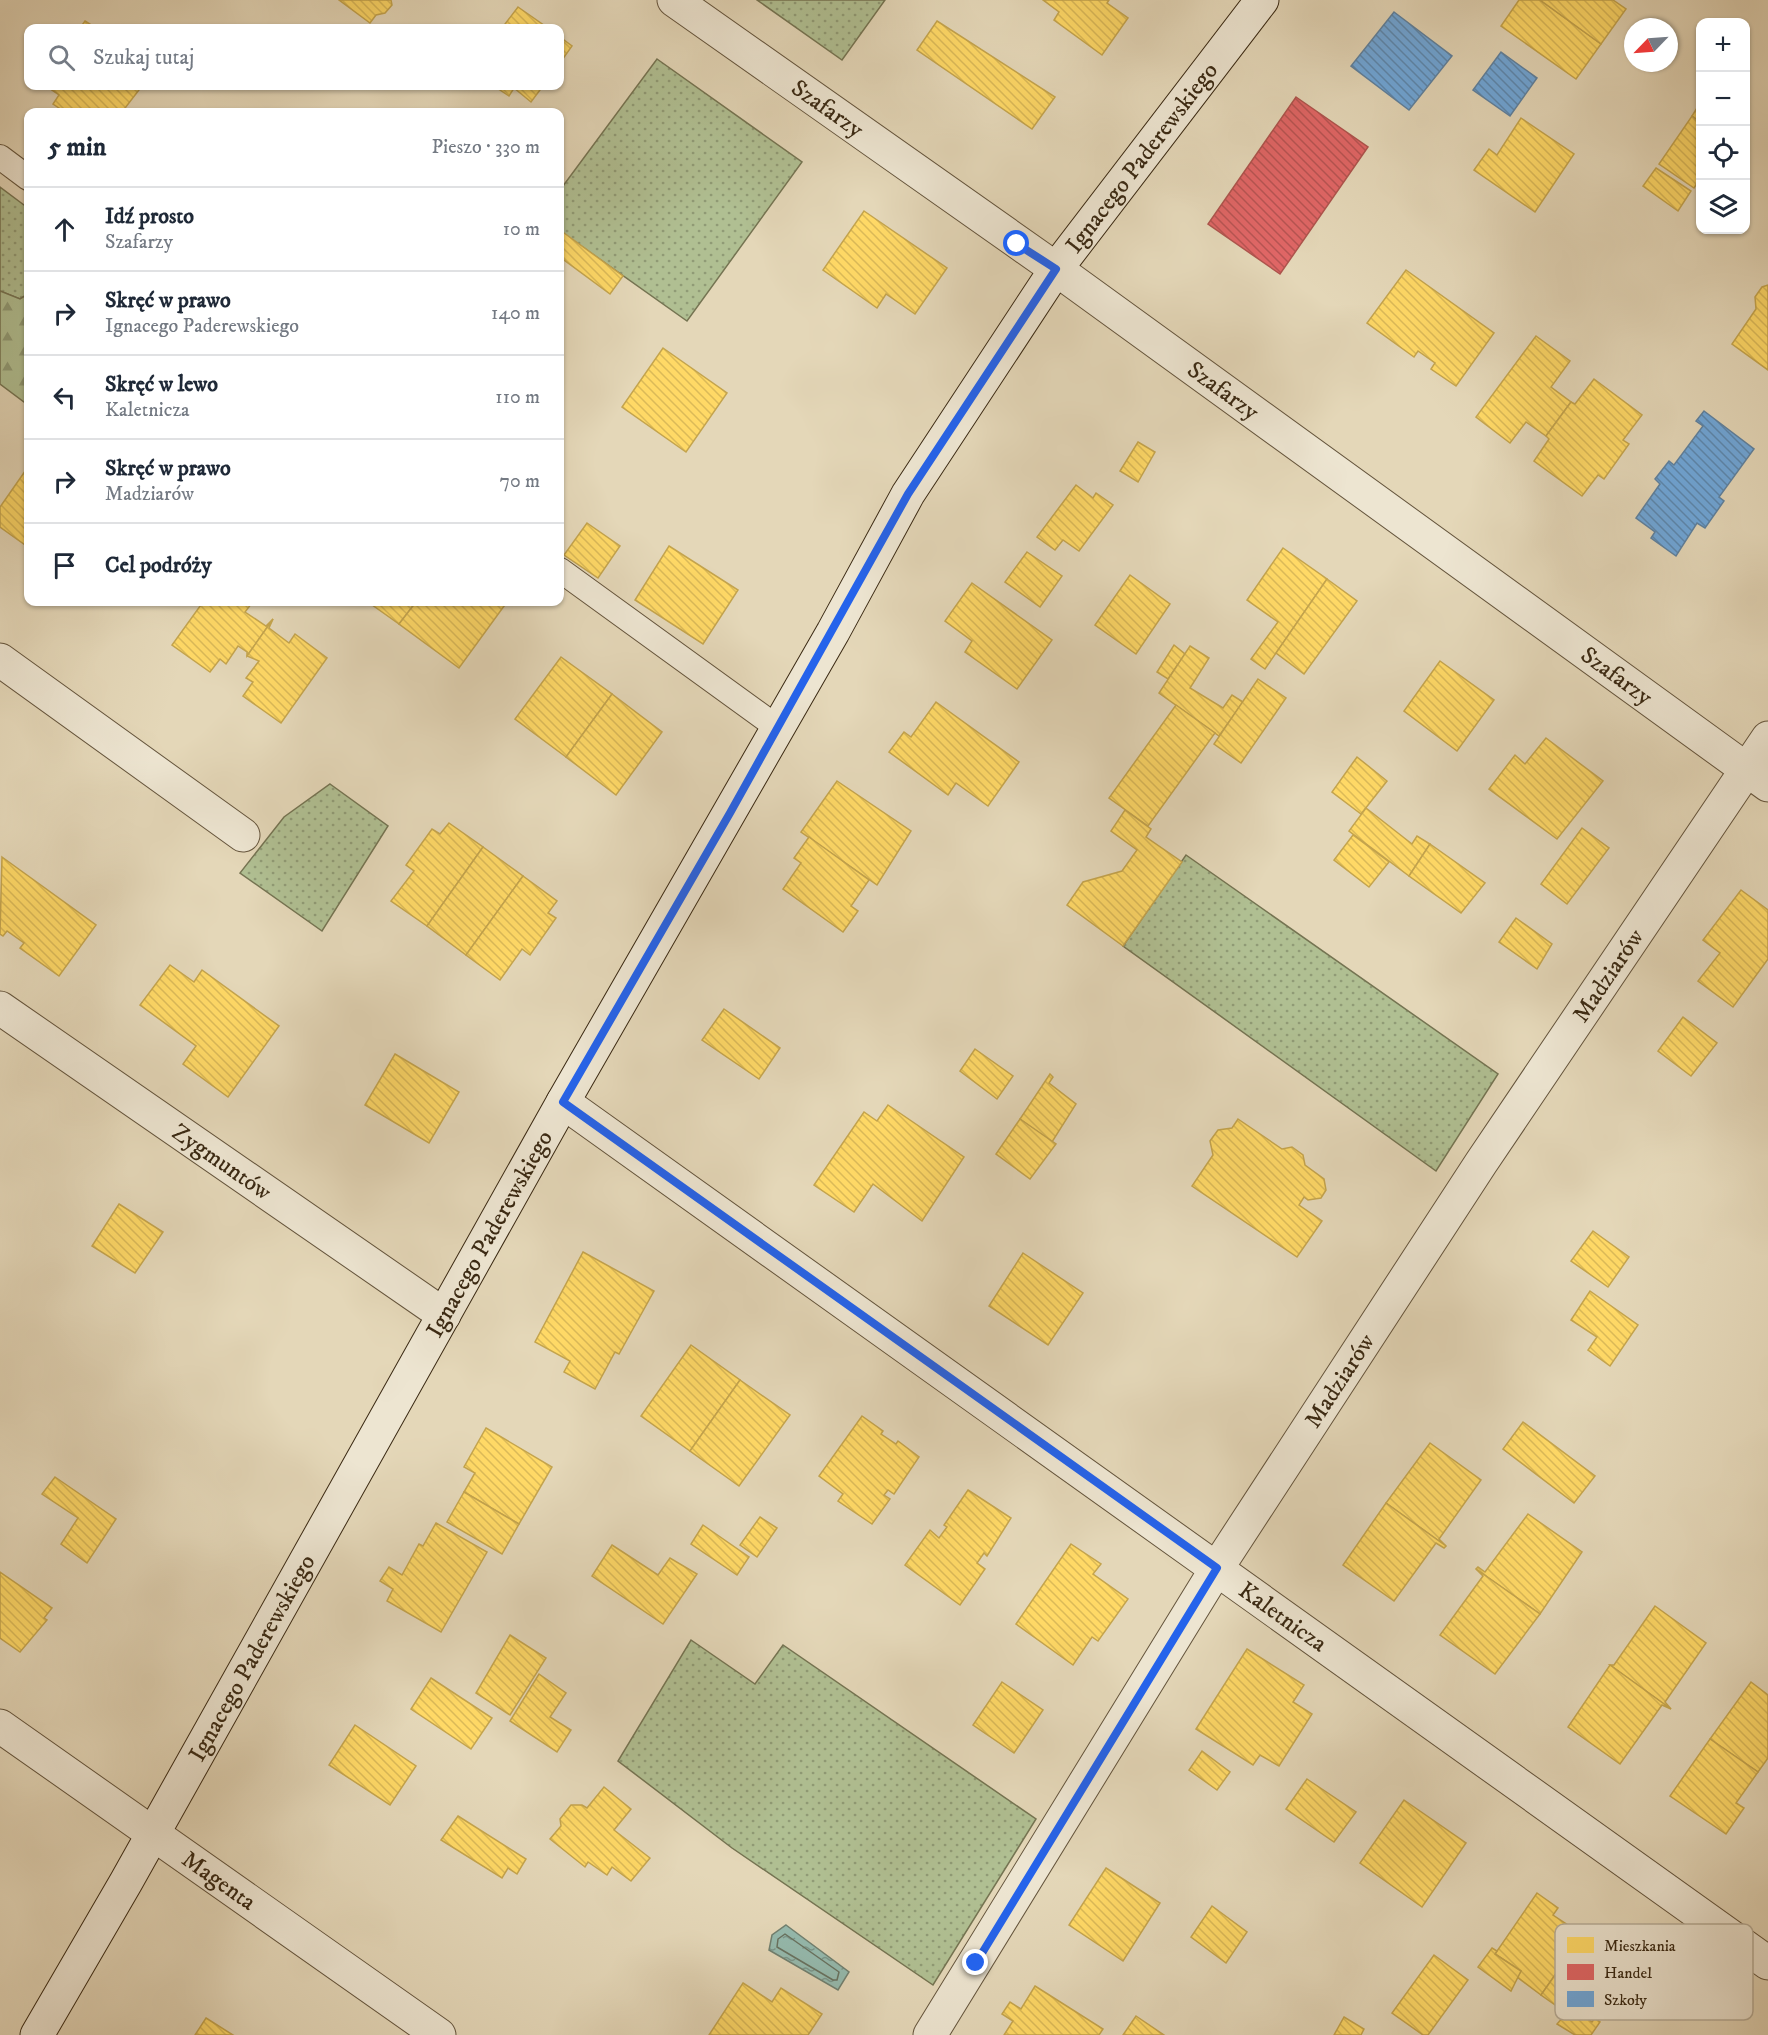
<!DOCTYPE html>
<html lang="pl">
<head>
<meta charset="utf-8">
<style>
  body { margin:0; font-family:"IM FELL DW Pica",serif; background:#f2f2f3; color:#1f2937 }
  .controls { position:absolute; right:18px; top:18px; display:grid; overflow:hidden; border-radius:12px; box-shadow:0 2px 4px #0004 }
  .controls button { width:54px; height:54px; display:grid; place-items:center; padding:0; border:0; border-bottom:2px solid #e0e1e3; background:#fff; color:#1f2937; font:30px sans-serif }
  .compass { position:absolute; left:1624px; top:18px; width:54px; height:54px; border-radius:50%; background:#fff; box-shadow:0 2px 4px #0004; rotate:245deg }
  .stop { position:absolute; width:18px; height:18px; margin:-14px; border:4px solid #2563eb; border-radius:50%; background:#fff }
  .stop.end { background:#2563eb; border-color:#fff; box-shadow:0 2px 6px #0008 }
  .list { margin:0; padding:0; list-style:none }
  h2 { display:flex; justify-content:space-between; align-items:center; height:78px; margin:0; padding:0 24px; font-size:26px }
  h2 small { font-size:20px; font-weight:400; color:#747a83 }
  .list li { display:grid; grid-template-columns:39px 1fr auto; gap:18px; align-items:center; box-sizing:border-box; height:84px; padding:0 24px; border-top:2px solid #e0e1e3 }
  .list b { display:block; font-size:22px; white-space:nowrap }
  .list p { margin:0; font-size:20px; white-space:nowrap; color:#747a83 }
  .list em { font-size:20px; font-style:normal; color:#747a83 }
  .icon { flex:none; width:33px; height:33px; fill:none; stroke:currentColor; stroke-width:2; stroke-linecap:round; stroke-linejoin:round }
  .map { position:relative; flex:none; width:1768px; height:2035px; overflow:hidden }
  .search { position:absolute; background:#fff; box-shadow:0 2px 4px #0004; left:24px; top:24px; width:540px; height:66px; display:flex; align-items:center; gap:15px; box-sizing:border-box; padding:0 21px; border-radius:12px; color:#747a83; font-size:22px }
  .panel { position:absolute; background:#fff; box-shadow:0 2px 4px #0004; left:24px; top:108px; width:540px; height:498px; border-radius:12px }
  .map>svg:first-child { display:block }
  .green { fill:url(#green-dots); stroke:#757452; stroke-width:1.5 }
  .forest { fill:url(#forest-firs); stroke:#757452; stroke-width:1.5 }
  .water { fill:url(#water-ripples); stroke:#718070; stroke-width:1.5 }
  .homes { fill:url(#homes-back-hatch); stroke:#c4a44d; stroke-width:1.5 }
  .shops { fill:url(#shops-back-hatch); stroke:#ae544d; stroke-width:1.5 }
  .schools { fill:url(#schools-back-hatch); stroke:#5f82a0; stroke-width:1.5 }
  .lines { fill:none; stroke-linecap:round; stroke-linejoin:round }
  .shore { stroke:#687260; stroke-width:1.5 }
  .lane-casing { stroke:#64543c; stroke-width:26 }
  .street-casing { stroke:#64543c; stroke-width:35 }
  .secondary-casing { stroke:#3a2913; stroke-width:35 }
  .lane { stroke:#ede5d1; stroke-width:24 }
  .street { stroke:#ede5d1; stroke-width:33 }
  .secondary { stroke:#ede5d1; stroke-width:33 }
  .route { stroke:#2563eb; stroke-width:8 }
  .labels { text-anchor:middle; stroke-width:6; stroke-linejoin:round; paint-order:stroke }
  .street-label { font-size:24px; fill:#3a2913; stroke:#ede5d1 }
  .key { fill:#ede5d1; stroke:#b7ad98; stroke-width:1.5 }
  .key-label { font-size:16px; fill:#3a2913 }
</style>
</head>
<body>
<div class="map">
<svg width="1768" height="2035" viewBox="0 0 1768 2035">
  <defs>
    <pattern id="green-dots" width="8" height="8" patternUnits="userSpaceOnUse" patternTransform="scale(1.5)"><rect width="8" height="8" fill="#b0bf92"/><path d="M2 2h.1M6 6h.1" fill="none" stroke="#909b76" stroke-width="1.8" stroke-linecap="round"/></pattern>
    <pattern id="forest-firs" width="22" height="20" patternUnits="userSpaceOnUse" patternTransform="scale(1.5)"><rect width="22" height="20" fill="#b0bf92"/><path d="M5 1l3.5 6h-7zM16 11l3.5 6h-7z" fill="#909b76"/></pattern>
    <pattern id="water-ripples" width="26" height="14" patternUnits="userSpaceOnUse" patternTransform="scale(1.5)"><rect width="26" height="14" fill="#95baae"/><path d="M2 4q2-2 4 0t4 0M15 11q2-2 4 0t4 0" fill="none" stroke="#7b978c"/></pattern>
    <pattern id="homes-back-hatch" width="6" height="6" patternUnits="userSpaceOnUse" patternTransform="scale(1.5)"><rect width="6" height="6" fill="#ffd966"/><path d="M-1 5l2 2M0 0l6 6M5-1l2 2" fill="none" stroke="#dbba58"/></pattern>
    <pattern id="shops-back-hatch" width="6" height="6" patternUnits="userSpaceOnUse" patternTransform="scale(1.5)"><rect width="6" height="6" fill="#e06666"/><path d="M-1 5l2 2M0 0l6 6M5-1l2 2" fill="none" stroke="#b75453"/></pattern>
    <pattern id="schools-back-hatch" width="6" height="6" patternUnits="userSpaceOnUse" patternTransform="scale(1.5)"><rect width="6" height="6" fill="#6fa8dc"/><path d="M-1 5l2 2M0 0l6 6M5-1l2 2" fill="none" stroke="#5c89b1"/></pattern>
  </defs>
  <rect width="100%" height="100%" fill="#e4d7b8"/>
  <filter id="stains"><feTurbulence type="fractalNoise" baseFrequency=".00333" numOctaves="4"/><feColorMatrix values="0 0 0 0 .2 0 0 0 0 .09 0 0 0 0 .02 0 0 0 .5 -.17"/></filter>
  <radialGradient id="worn" r=".72"><stop offset=".6" stop-color="#630" stop-opacity="0"/><stop offset="1" stop-color="#630" stop-opacity=".3"/></radialGradient>
  <g class="green">
    <path d="M757 0H885L842 60Z"/>
    <path d="M657 59 802 162 687 321 560 231V190Z"/>
    <path d="M0 187 28 208V294L20 299 0 291Z"/>
    <path d="M330 784 388 826 322 931 240 873 284 817Z"/>
    <path d="M1186 855 1498 1074 1436 1171 1123 946Z"/>
    <path d="M691 1640 755 1684 783 1645 1036 1819 933 1985 732 1848 618 1761Z"/>
  </g>
  <path class="forest" d="M0 291 20 299 28 294V405L0 384Z"/>
  <path class="water" d="M786 1925 849 1972 838 1990 769 1950 772 1935Z"/>
  <g class="homes">
    <path d="M339 0H391L392 5 385 13 376 15 370 23Z"/>
    <path d="M1043 0H1109L1107 3 1128 18 1102 55 1054 20 1059 12Z"/>
    <path d="M1519 0H1540L1601 44 1576 79 1501 26Z"/>
    <path d="M1540 0H1613L1626 9 1601 44Z"/>
    <path d="M518 7 548 28H502Z"/>
    <path d="M85 21 96 28H80Z"/>
    <path d="M937 21 1055 97 1032 129 917 50Z"/>
    <path d="M560 37 572 46 560 63Z"/>
    <path d="M46 86H142L122 112H65L53 104 59 95Z"/>
    <path d="M494 86H543L531 102 514 88 509 96Z"/>
    <path d="M1700 103V122L1692 116Z"/>
    <path d="M1692 116 1700 122V179L1694 188 1659 164Z"/>
    <path d="M1521 118 1574 154 1535 212 1474 170 1489 149 1497 155Z"/>
    <path d="M1656 168 1691 191 1678 211 1643 186Z"/>
    <path d="M864 211 947 268 915 314 886 294 877 308 823 270Z"/>
    <path d="M560 230 623 276 610 294 560 257Z"/>
    <path d="M1406 270 1494 333 1456 386 1431 369 1435 363 1418 351 1414 357 1367 323Z"/>
    <path d="M1768 285V370L1732 344 1756 309 1755 297 1762 287Z"/>
    <path d="M1536 336 1570 361 1551 387 1571 402 1546 436 1526 422 1510 443 1476 417Z"/>
    <path d="M663 348 727 393 686 452 622 407Z"/>
    <path d="M1594 379 1642 415 1623 440 1629 444 1604 479 1598 475 1582 496 1534 461 1549 439 1546 436 1571 402 1575 404Z"/>
    <path d="M1138 442 1155 452 1138 482 1120 471Z"/>
    <path d="M28 467V547L0 527V507Z"/>
    <path d="M1076 485 1093 498 1096 493 1113 505 1079 551 1063 540 1055 550 1037 537Z"/>
    <path d="M587 523 620 546 598 578 564 555Z"/>
    <path d="M669 546 738 590 703 644 635 600Z"/>
    <path d="M1283 548 1327 579 1265 669 1251 659 1278 622 1247 600Z"/>
    <path d="M1027 552 1062 576 1040 607 1005 582Z"/>
    <path d="M1130 575 1170 604 1136 654 1095 625Z"/>
    <path d="M1327 579 1357 601 1304 674 1276 653Z"/>
    <path d="M972 583 1052 640 1017 689 965 652 972 641 945 621Z"/>
    <path d="M203 602H249L252 603 245 612 266 626 273 619 247 656V652L238 646 226 664 220 659 210 672 172 645Z"/>
    <path d="M368 602H416L399 624Z"/>
    <path d="M416 602H507L459 668 399 624Z"/>
    <path d="M273 619 269 628 289 643 295 634 327 658 281 723 243 696 253 682 246 678 259 661 247 656Z"/>
    <path d="M1174 645 1185 654 1168 679 1157 672Z"/>
    <path d="M1190 646 1209 658 1190 688 1223 708 1232 695 1243 702 1219 736 1159 693Z"/>
    <path d="M561 657 612 694 566 757 515 719Z"/>
    <path d="M1440 661 1494 700 1457 751 1404 711Z"/>
    <path d="M1258 679 1286 698 1241 763 1214 744Z"/>
    <path d="M612 694 662 732 616 795 566 757Z"/>
    <path d="M936 702 1019 762 988 806 956 783 948 795 889 752 904 732 911 737Z"/>
    <path d="M1176 705 1215 733 1148 826 1109 798Z"/>
    <path d="M1546 738 1603 781 1557 839 1489 789 1515 755 1525 764Z"/>
    <path d="M1357 757 1387 781 1361 814 1332 792Z"/>
    <path d="M837 781 911 831 877 885 801 832Z"/>
    <path d="M1366 808 1412 844 1417 836 1430 844 1409 876 1349 831Z"/>
    <path d="M1125 810 1151 829 1146 837 1182 862 1123 946 1067 905 1083 882 1122 871 1137 850 1111 831Z"/>
    <path d="M449 823 483 847 427 926 391 901 414 871 406 865 432 829 440 834Z"/>
    <path d="M1582 828 1609 848 1567 904 1541 884Z"/>
    <path d="M1353 835 1389 862 1369 887 1334 860Z"/>
    <path d="M809 837 869 880 851 906 858 911 843 932 783 889 801 863 794 858Z"/>
    <path d="M1430 844 1485 883 1461 913 1409 876Z"/>
    <path d="M483 847 523 876 466 955 427 926Z"/>
    <path d="M2 857 96 925 59 976 20 948 24 943 7 931 3 936 0 934Z"/>
    <path d="M523 876 557 901 548 913 556 918 530 955 522 949 500 980 466 955Z"/>
    <path d="M1741 890 1768 910V959L1733 1007 1698 981 1720 953 1703 940Z"/>
    <path d="M1516 918 1552 944 1537 969 1499 942Z"/>
    <path d="M170 965 194 982 202 970 279 1026 228 1097 183 1064 196 1046 140 1005Z"/>
    <path d="M724 1009 780 1048 759 1079 702 1040Z"/>
    <path d="M1683 1017 1717 1043 1691 1076 1658 1051Z"/>
    <path d="M975 1049 1013 1076 997 1099 960 1071Z"/>
    <path d="M395 1054 459 1092 429 1143 365 1105Z"/>
    <path d="M1050 1074 1053 1077 1049 1083 1076 1104 1052 1142 1020 1119Z"/>
    <path d="M888 1105 964 1157 922 1221 873 1184 854 1212 814 1185 864 1112 877 1121Z"/>
    <path d="M1020 1119 1056 1144 1030 1179 996 1154Z"/>
    <path d="M1238 1119 1282 1149 1292 1147 1303 1155 1305 1165 1324 1179 1326 1190 1321 1198 1308 1200 1304 1197 1299 1205 1322 1221 1297 1257 1192 1186 1213 1155 1210 1141 1218 1130 1232 1128Z"/>
    <path d="M119 1204 163 1232 135 1273 92 1246Z"/>
    <path d="M1593 1231 1629 1257 1608 1287 1571 1261Z"/>
    <path d="M583 1252 654 1291 619 1354 615 1352 595 1389 564 1372 570 1361 535 1342Z"/>
    <path d="M1023 1253 1083 1293 1048 1345 989 1306Z"/>
    <path d="M1590 1291 1638 1325 1610 1366 1588 1350 1597 1337 1571 1320Z"/>
    <path d="M691 1345 740 1380 690 1451 641 1416Z"/>
    <path d="M740 1380 790 1415 739 1486 690 1451Z"/>
    <path d="M862 1416 883 1431 881 1434 896 1444 898 1441 919 1457 894 1494 888 1490 884 1495 890 1499 872 1524 838 1501 843 1494 819 1476Z"/>
    <path d="M1523 1422 1595 1476 1574 1503 1503 1449Z"/>
    <path d="M486 1428 552 1467 519 1524 464 1492 475 1473 464 1467Z"/>
    <path d="M1430 1443 1481 1480 1439 1539 1446 1546 1386 1503Z"/>
    <path d="M55 1477 116 1519 87 1563 61 1544 78 1518 42 1494Z"/>
    <path d="M968 1490 1011 1518 987 1556 984 1553 977 1563 985 1569 960 1605 905 1565 930 1530 939 1538 947 1527 944 1525Z"/>
    <path d="M464 1492 519 1524 502 1554 447 1522Z"/>
    <path d="M1386 1503 1446 1546 1444 1548 1436 1543 1394 1601 1343 1565Z"/>
    <path d="M1528 1514 1582 1552 1540 1614 1476 1569 1478 1567 1485 1572Z"/>
    <path d="M760 1517 777 1528 757 1557 740 1545Z"/>
    <path d="M436 1523 487 1552 441 1632 387 1601 393 1589 380 1581 389 1567 402 1575 419 1544 423 1546Z"/>
    <path d="M703 1525 749 1557 737 1575 691 1544Z"/>
    <path d="M1071 1544 1101 1564 1093 1574 1128 1599 1098 1641 1092 1637 1073 1665 1016 1624Z"/>
    <path d="M612 1545 658 1575 670 1558 697 1574 663 1624 592 1576Z"/>
    <path d="M1476 1569 1540 1614 1495 1674 1440 1635 1483 1576Z"/>
    <path d="M0 1572 52 1608 44 1618 47 1620 20 1652 0 1638Z"/>
    <path d="M1655 1606 1706 1643 1665 1702 1671 1709 1610 1665H1614Z"/>
    <path d="M510 1635 546 1658 510 1715 476 1693Z"/>
    <path d="M1247 1649 1304 1685 1293 1702 1312 1714 1279 1766 1260 1755 1253 1765 1196 1729Z"/>
    <path d="M1610 1665 1671 1709 1662 1705 1620 1764 1568 1727Z"/>
    <path d="M539 1674 566 1693 550 1717 571 1730 557 1752 510 1721Z"/>
    <path d="M431 1678 492 1718 471 1749 411 1709Z"/>
    <path d="M1002 1682 1043 1710 1014 1753 973 1725Z"/>
    <path d="M1751 1682 1768 1695V1758L1758 1772 1710 1739Z"/>
    <path d="M355 1725 416 1766 390 1805 329 1765Z"/>
    <path d="M1710 1739 1758 1772 1736 1803 1744 1808 1726 1834 1670 1796Z"/>
    <path d="M1202 1751 1230 1772 1217 1790 1189 1770Z"/>
    <path d="M1307 1779 1356 1812 1334 1842 1286 1809Z"/>
    <path d="M604 1787 631 1809 614 1830 650 1858 631 1881 612 1867 607 1875 588 1862 585 1867 550 1839 561 1826 560 1819 571 1805H582L587 1808Z"/>
    <path d="M1404 1800 1466 1843 1422 1907 1360 1863Z"/>
    <path d="M458 1816 526 1859 517 1874 508 1868 502 1878 441 1840Z"/>
    <path d="M1106 1868 1160 1903 1123 1961 1069 1925Z"/>
    <path d="M1537 1893 1558 1908 1553 1915 1583 1935 1541 1995 1517 1977 1521 1971 1495 1954Z"/>
    <path d="M1212 1906 1247 1932 1226 1963 1191 1937Z"/>
    <path d="M1583 1935 1609 1954 1614 1947 1635 1961 1592 2022 1572 2007 1568 2014 1541 1995Z"/>
    <path d="M1492 1948 1497 1951 1495 1954 1521 1971 1511 1991 1478 1967Z"/>
    <path d="M1434 1955 1468 1980 1428 2035H1423L1392 2013Z"/>
    <path d="M743 1983 772 2002 781 1988 822 2014 808 2035H709Z"/>
    <path d="M1035 1986 1103 2029 1099 2035H1004L1013 2021 1002 2014 1010 2002 1021 2009Z"/>
    <path d="M1572 2007 1592 2022 1595 2018 1600 2022 1591 2035H1575L1557 2024Z"/>
    <path d="M1136 2016 1164 2035H1123Z"/>
    <path d="M1344 2017 1364 2029 1361 2035H1334Z"/>
    <path d="M206 2018 233 2035H195Z"/>
  </g>
  <path class="shops" d="M1296 97 1368 147 1280 274 1208 224Z"/>
  <g class="schools">
    <path d="M1394 12 1452 56 1409 110 1351 66Z"/>
    <path d="M1501 52 1537 78 1510 116 1473 90Z"/>
    <path d="M1704 411 1754 449 1719 497 1724 501 1705 528 1697 523 1676 556 1651 538 1655 532 1636 518 1660 484 1655 479 1669 461 1674 465 1703 426 1696 421Z"/>
  </g>
  <g class="lines">
    <path class="shore" d="M785 1934 839 1972 837 1980H833L777 1947 778 1939Z"/>
    <defs>
      <g id="lane">
        <path d="M0 157 28 178"/>
        <path d="M560 570 778 728"/>
      </g>
      <g id="street">
        <path id="s1" d="M674 0 1056 269 1768 785"/>
        <path d="M0 660 243 835"/>
        <path id="s2" d="M0 1008 444 1315"/>
        <path id="s3" d="M563 1102 1768 1963"/>
        <path id="s4" d="M0 1726 439 2035"/>
        <path id="s5" d="M930 2035 1217 1568 1481 1163 1768 738"/>
      </g>
      <g id="secondary">
        <path id="s6" d="M37 2035 126 1882 563 1102 833 632 908 494 1056 269 1262 0"/>
      </g>
    </defs>
    <use href="#lane" class="lane-casing"/>
    <use href="#street" class="street-casing"/>
    <use href="#secondary" class="secondary-casing"/>
    <use href="#lane" class="lane"/>
    <use href="#street" class="street"/>
    <use href="#secondary" class="secondary"/>
  </g>
  <g class="lines">
    <path class="route" d="M976 1963 1217 1568 563 1102 730 813 908 494 1056 269 1017 244"/>
  </g>
  <g class="labels">
    <g class="street-label">
      <text dy="8" stroke="none"><textPath href="#s1" startOffset="188">Szafarzy</textPath></text>
      <text dy="8" stroke="none"><textPath href="#s6" startOffset="2180">Ignacego Paderewskiego</textPath></text>
      <text dy="8" stroke="none"><textPath href="#s1" startOffset="674">Szafarzy</textPath></text>
      <text dy="8" stroke="none"><textPath href="#s1" startOffset="1160">Szafarzy</textPath></text>
      <text dy="8" stroke="none"><textPath href="#s5" startOffset="1258">Madziarów</textPath></text>
      <text dy="8" stroke="none"><textPath href="#s2" startOffset="270">Zygmuntów</textPath></text>
      <text dy="8" stroke="none"><textPath href="#s6" startOffset="920">Ignacego Paderewskiego</textPath></text>
      <text dy="8" stroke="none"><textPath href="#s5" startOffset="772">Madziarów</textPath></text>
      <text dy="8" stroke="none"><textPath href="#s3" startOffset="885">Kaletnicza</textPath></text>
      <text dy="8" stroke="none"><textPath href="#s6" startOffset="434">Ignacego Paderewskiego</textPath></text>
      <text dy="8" stroke="none"><textPath href="#s4" startOffset="268">Magenta</textPath></text>
    </g>
  </g>
  <rect x="1555" y="1924" width="198" height="96" rx="9" class="key"/>
  <rect x="1567" y="1937" width="27" height="16" fill="#ffd966"/>
  <rect x="1567" y="1964" width="27" height="16" fill="#e06666"/>
  <rect x="1567" y="1991" width="27" height="16" fill="#6fa8dc"/>
  <g class="key-label">
    <text x="1604" y="1951">Mieszkania</text>
    <text x="1604" y="1978">Handel</text>
    <text x="1604" y="2005">Szkoły</text>
  </g>
  <rect width="100%" height="100%" filter="url(#stains)"/>
  <rect width="100%" height="100%" fill="url(#worn)"/>
</svg>
<div class="controls">
<button>+</button>
<button>−</button>
<button><svg class="icon" aria-label="locate" viewBox="0 0 24 24"><circle cx="12" cy="12" r="6"/><path d="M12 2v4M12 18v4M2 12h4M18 12h4"/></svg></button>
<button><svg class="icon" aria-label="layers" viewBox="0 0 24 24"><path d="M12 4l9 5-9 5-9-5zM3 14l9 5 9-5"/></svg></button>
</div>
<svg class="compass" viewBox="-18 -18 36 36"><path d="M0-13l5 13h-10z" fill="#e53935"/><path d="M0 13l5-13h-10z" fill="#747a83"/></svg>
<div class="stop" style="left:1017px;top:244px"></div>
<div class="stop end" style="left:976px;top:1963px"></div>
<div class="search"><svg class="icon" aria-label="search" viewBox="0 0 24 24"><circle cx="10" cy="10" r="6"/><path d="M15 15l6 6"/></svg>Szukaj tutaj</div>
<section class="panel">
<h2>5 min<small>Pieszo · 330 m</small></h2>
<ul class="list">
<li><svg class="icon" aria-label="ahead" viewBox="0 0 24 24"><path d="M12 20V5M6 11l6-6 6 6"/></svg><div><b>Idź prosto</b><p>Szafarzy</p></div><em>10 m</em></li>
<li><svg class="icon" aria-label="right" viewBox="0 0 24 24"><path d="M7 20v-9h11M14 6l5 5-5 5"/></svg><div><b>Skręć w prawo</b><p>Ignacego Paderewskiego</p></div><em>140 m</em></li>
<li><svg class="icon" aria-label="left" viewBox="0 0 24 24"><path d="M17 20v-9H6M10 6l-5 5 5 5"/></svg><div><b>Skręć w lewo</b><p>Kaletnicza</p></div><em>110 m</em></li>
<li><svg class="icon" aria-label="right" viewBox="0 0 24 24"><path d="M7 20v-9h11M14 6l5 5-5 5"/></svg><div><b>Skręć w prawo</b><p>Madziarów</p></div><em>70 m</em></li>
<li><svg class="icon" aria-label="arrive" viewBox="0 0 24 24"><path d="M6 21V4h12l-3 4 3 4H6"/></svg><div><b>Cel podróży</b></div></li>
</ul>
</section>
</div>
</body>
</html>
